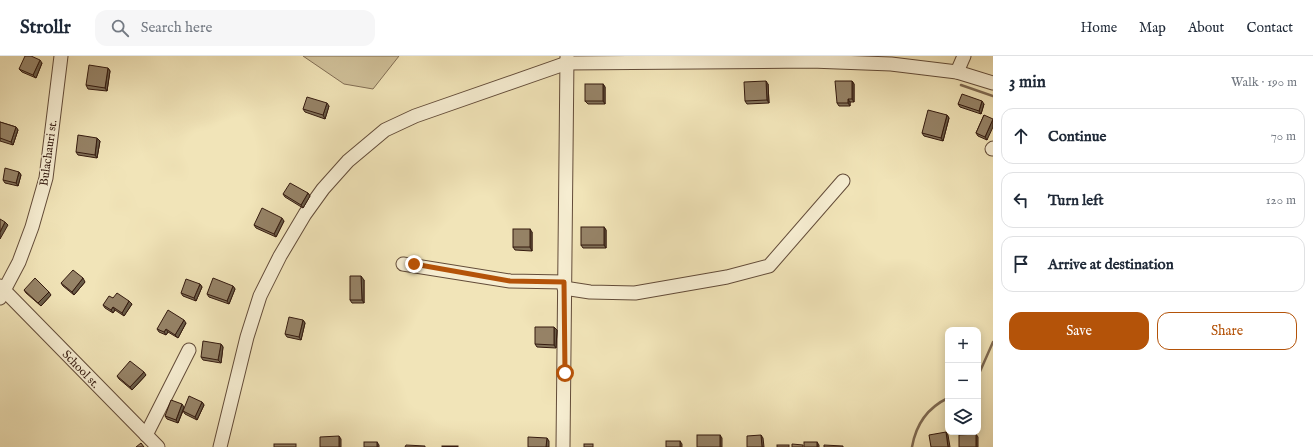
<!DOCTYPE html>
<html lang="en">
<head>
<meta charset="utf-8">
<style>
  body { margin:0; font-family:"IM FELL English",serif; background:#f6f6f7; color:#1f2937 }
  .controls { position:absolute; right:12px; bottom:12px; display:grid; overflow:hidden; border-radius:8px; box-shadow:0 2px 10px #0003 }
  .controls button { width:36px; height:36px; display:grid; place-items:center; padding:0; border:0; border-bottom:1px solid #e0e1e3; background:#fff; color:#1f2937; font:20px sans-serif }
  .stop { position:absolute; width:12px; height:12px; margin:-9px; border:3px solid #b45309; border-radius:50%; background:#fff }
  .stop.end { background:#b45309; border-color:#fff; box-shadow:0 1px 4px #0008 }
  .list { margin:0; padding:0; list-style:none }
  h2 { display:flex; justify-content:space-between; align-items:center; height:52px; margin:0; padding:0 16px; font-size:17px }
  h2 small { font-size:13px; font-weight:400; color:#747a83 }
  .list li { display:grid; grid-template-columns:26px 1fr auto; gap:12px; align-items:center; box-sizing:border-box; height:56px; margin:0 8px 8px; padding:0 8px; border:1px solid #e0e1e3; border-radius:12px }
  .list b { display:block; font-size:15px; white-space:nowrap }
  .list em { font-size:13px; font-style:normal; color:#747a83 }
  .actions { display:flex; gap:8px; padding:12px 16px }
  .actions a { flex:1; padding:9px 0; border:1px solid #b45309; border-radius:12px; text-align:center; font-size:14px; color:#b45309 }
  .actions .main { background:#b45309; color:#fff }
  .icon { flex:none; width:22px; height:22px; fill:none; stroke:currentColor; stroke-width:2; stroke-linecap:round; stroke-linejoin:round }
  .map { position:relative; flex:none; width:993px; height:391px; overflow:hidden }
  header { display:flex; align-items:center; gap:24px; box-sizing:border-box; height:56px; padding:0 20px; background:#fff; border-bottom:1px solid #e0e1e3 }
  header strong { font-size:19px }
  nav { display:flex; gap:22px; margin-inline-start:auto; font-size:14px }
  .search { width:280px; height:36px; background:#f6f6f7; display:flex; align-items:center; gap:10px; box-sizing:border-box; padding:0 14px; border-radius:12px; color:#747a83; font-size:15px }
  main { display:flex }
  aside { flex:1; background:#fff }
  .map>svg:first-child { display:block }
  .green { fill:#d1c29b; stroke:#826e55 }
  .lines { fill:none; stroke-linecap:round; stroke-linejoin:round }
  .stream { stroke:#7f6a52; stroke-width:2.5 }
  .minor-casing { stroke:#634c39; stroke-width:15 }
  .minor { stroke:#f6edd1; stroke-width:13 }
  .wall { fill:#817159; stroke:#341a0f }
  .shaded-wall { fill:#695c48; stroke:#341a0f }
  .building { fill:#968367; stroke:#341a0f }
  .route { stroke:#b45309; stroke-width:5 }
  .labels { text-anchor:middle; stroke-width:3; stroke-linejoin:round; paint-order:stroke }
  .street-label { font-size:12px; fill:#341a0f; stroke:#f6edd1 }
</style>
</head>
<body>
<header>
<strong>Strollr</strong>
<div class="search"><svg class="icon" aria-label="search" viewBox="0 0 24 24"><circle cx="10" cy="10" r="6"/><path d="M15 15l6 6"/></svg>Search here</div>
<nav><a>Home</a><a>Map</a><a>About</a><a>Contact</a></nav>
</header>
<main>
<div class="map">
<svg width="993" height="391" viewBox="0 0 993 391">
  <rect width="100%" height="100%" fill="#f1e4b8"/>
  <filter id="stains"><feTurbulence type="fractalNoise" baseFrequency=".005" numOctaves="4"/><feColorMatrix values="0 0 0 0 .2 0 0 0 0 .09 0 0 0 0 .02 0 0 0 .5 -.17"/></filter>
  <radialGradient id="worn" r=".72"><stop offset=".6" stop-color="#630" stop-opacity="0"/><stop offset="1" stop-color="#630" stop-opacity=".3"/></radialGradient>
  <path class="green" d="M303 0H399L373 33 344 28Z"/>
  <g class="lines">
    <g class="stream">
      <path d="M961 29 993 40"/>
      <path d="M978 320 993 286"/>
      <path d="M912 391C916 368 927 352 948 342"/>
    </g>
    <defs>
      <g id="minor">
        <path d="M957 16 964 0"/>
        <path d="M992 93 993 92"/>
        <path d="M403 208 510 225 564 226"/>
        <path d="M0 230 158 391"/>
        <path d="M564 232 590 236 635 237 727 221 769 210 843 125"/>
        <path d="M0 242 19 206 32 171 46 122 61 0"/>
        <path d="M146 379 189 294"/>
        <path d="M220 391 247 281 260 240 280 200 305 158 323 133 348 105 385 74 415 60 567 7 811 5 891 8 957 16 993 27"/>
        <path d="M563 391 567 1"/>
      </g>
    </defs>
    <use href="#minor" class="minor-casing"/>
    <use href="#minor" class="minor"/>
  </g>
  <g class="wall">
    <path d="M42 7 36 22 22 16 19 13Z"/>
    <path d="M108 12 110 15 107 35 88 33 86 29Z"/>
    <path d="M852 25 854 28V46H850V50H839L837 47Z"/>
    <path d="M603 28 605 31V48H588L585 45Z"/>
    <path d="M768 28 769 47 747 48 745 45Z"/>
    <path d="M958 48H984L981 58 960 51Z"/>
    <path d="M329 50 325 63 305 56 303 53Z"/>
    <path d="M947 59 949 62 943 85 924 80 922 77Z"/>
    <path d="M984 59 987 84 978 80 976 77Z"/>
    <path d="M0 66 16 71 18 74 13 89 0 85Z"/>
    <path d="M100 85 97 102 78 99 76 96Z"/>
    <path d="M19 116 21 119 18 130 5 127 3 124Z"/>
    <path d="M308 137 310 140 303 152 285 141 283 138Z"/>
    <path d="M284 165 276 181 256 172 254 169Z"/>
    <path d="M604 171 606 174V192H583L581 189Z"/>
    <path d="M532 176V195L515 194 513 191Z"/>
    <path d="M364 224V247H352L350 244Z"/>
    <path d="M85 226 74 239 63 230 61 227Z"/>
    <path d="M200 228 202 231 196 245 183 240 181 237Z"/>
    <path d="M233 230 235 233 229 248 209 241 207 238Z"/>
    <path d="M24 234 51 239 41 250 26 237Z"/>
    <path d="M113 242 129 245 132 248 124 260 115 254 113 257 105 252 103 249Z"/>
    <path d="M303 264 305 267 301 284 287 281 285 278Z"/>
    <path d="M186 267 178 282 168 276 166 279 159 276 157 273Z"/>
    <path d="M557 274 556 292 537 291 535 288Z"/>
    <path d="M221 288 223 291 221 307 203 304 201 301Z"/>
    <path d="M146 319 132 334 119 323 117 320Z"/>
    <path d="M202 346 204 349 197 364 185 358 183 355 178 367 167 363 165 360Z"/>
  </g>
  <g class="shaded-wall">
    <path d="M40 4 42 7 36 22 33 19Z"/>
    <path d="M108 12 110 15 107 35 105 32Z"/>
    <path d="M766 25 768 28 769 47 767 44Z"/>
    <path d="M852 25 854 28V46L852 43Z"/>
    <path d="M603 28 605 31V48L603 45Z"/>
    <path d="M848 43 850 46V50L848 47Z"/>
    <path d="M982 45 984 48 981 58 979 55Z"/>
    <path d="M327 47 329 50 325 63 323 59Z"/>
    <path d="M947 59 949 62 943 85 941 82Z"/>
    <path d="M993 63V71L987 84 985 81Z"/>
    <path d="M16 71 18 74 13 89 11 86Z"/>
    <path d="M97 82 100 85 97 102 95 99Z"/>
    <path d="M19 116 21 119 18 130 16 127Z"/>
    <path d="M308 137 310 140 303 152 301 149Z"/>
    <path d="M282 162 284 165 276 181 274 178Z"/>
    <path d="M5 166 8 169 0 183V176Z"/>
    <path d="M604 171 606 174V192L604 189Z"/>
    <path d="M530 173 532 176V195L530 191Z"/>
    <path d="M361 220 364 224V247L362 244Z"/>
    <path d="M83 222 85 226 74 239 72 236Z"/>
    <path d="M200 228 202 231 196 245 194 242Z"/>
    <path d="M233 230 235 233 229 248 227 245Z"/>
    <path d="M49 236 51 239 41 250 38 247Z"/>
    <path d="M129 245 132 248 124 260 122 257Z"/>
    <path d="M113 251 115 254 113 257 111 254Z"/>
    <path d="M184 264 186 267 178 282 175 279Z"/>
    <path d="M303 264 305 267 301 284 299 281Z"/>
    <path d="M554 271 557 274 556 292 554 289Z"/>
    <path d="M166 273 168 276 166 279 164 276Z"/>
    <path d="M221 288 223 291 221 307 218 304Z"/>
    <path d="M144 316 146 319 132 334 130 331Z"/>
    <path d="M202 346 204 349 197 364 195 361Z"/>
    <path d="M182 348 184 351 178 367 176 364Z"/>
    <path d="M946 376 948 379 950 391H948Z"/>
    <path d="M976 378 978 381V391H976Z"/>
    <path d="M720 379 722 382V391H720Z"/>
    <path d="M761 379 763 382 764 391H762Z"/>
    <path d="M339 380 341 383V391H339Z"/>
    <path d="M547 382 549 385V391H546Z"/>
    <path d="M680 385 682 388V391H680Z"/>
    <path d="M377 386 379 389V391H377Z"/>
    <path d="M817 386 819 389V391H817Z"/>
  </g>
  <g class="building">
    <path d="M25 0H31L40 4 33 19 19 13Z"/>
    <path d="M89 9 108 12 105 32 86 29Z"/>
    <path d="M766 25 767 44 745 45 744 26Z"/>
    <path d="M835 25H852V43H848V47H837Z"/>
    <rect x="585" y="28" width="18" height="17"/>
    <path d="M962 38 982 45 979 55 958 48Z"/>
    <path d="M307 41 327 47 323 59 303 53Z"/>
    <path d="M928 54 947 59 941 82 922 77Z"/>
    <path d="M984 59 993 63 985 81 976 77Z"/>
    <path d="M0 66 16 71 11 86 0 82Z"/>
    <path d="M78 79 97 82 95 99 76 96Z"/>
    <path d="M5 112 19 116 16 127 3 124Z"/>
    <path d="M290 127 308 137 301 149 283 138Z"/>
    <path d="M262 152 282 162 274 178 254 169Z"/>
    <path d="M0 163 5 166 0 176Z"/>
    <rect x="581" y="171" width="23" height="18"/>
    <rect x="513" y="173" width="17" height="18"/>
    <path d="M73 214 83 222 72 236 61 227Z"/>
    <path d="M350 220H361L362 244H350Z"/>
    <path d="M35 222 49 236 38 247 24 234Z"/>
    <path d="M213 222 233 230 227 245 207 238Z"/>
    <path d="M186 223 200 228 194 242 181 237Z"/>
    <path d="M117 237 129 245 122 257 113 251 111 254 103 249 109 240 113 242Z"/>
    <path d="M168 254 184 264 175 279 166 273 164 276 157 273Z"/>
    <path d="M289 261 303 264 299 281 285 278Z"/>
    <path d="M535 271H554V289L535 288Z"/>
    <path d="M203 285 221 288 218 304 201 301Z"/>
    <path d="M130 305 144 316 130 331 117 320Z"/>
    <path d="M189 340 202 346 195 361 183 355Z"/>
    <path d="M171 344 182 348 176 364 165 360Z"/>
    <path d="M946 376 948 391H931L929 379Z"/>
    <path d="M976 378V391H959V379Z"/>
    <rect x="697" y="379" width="23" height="12"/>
    <path d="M761 379 762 391H747V380Z"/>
    <path d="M339 380V391H320V381Z"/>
    <path d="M528 381 547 382 546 391H528Z"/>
    <rect x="666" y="385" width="14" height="6"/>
    <rect x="364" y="386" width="13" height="5"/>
    <rect x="804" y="386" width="13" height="5"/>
    <path d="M141 387 144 391H136Z"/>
    <rect x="274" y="388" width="22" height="3"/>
    <rect x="584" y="388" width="9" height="3"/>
    <path d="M792 388 803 389V391H792Z"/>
    <path d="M406 389 425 390V391H405Z"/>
    <rect x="777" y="389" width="12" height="2"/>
    <path d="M824 389 843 390V391H824Z"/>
    <rect x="442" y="390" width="16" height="1"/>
  </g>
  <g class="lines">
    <path class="route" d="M414 208 510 225 564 226 565 317"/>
  </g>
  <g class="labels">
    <g class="street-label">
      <text transform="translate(48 97) rotate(-82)" y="4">Bulachauri st.</text>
      <text transform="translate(81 313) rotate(46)" y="4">School st.</text>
    </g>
  </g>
  <rect width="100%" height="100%" filter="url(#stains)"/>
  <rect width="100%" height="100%" fill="url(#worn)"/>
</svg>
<div class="controls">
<button>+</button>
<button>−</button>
<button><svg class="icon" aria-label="layers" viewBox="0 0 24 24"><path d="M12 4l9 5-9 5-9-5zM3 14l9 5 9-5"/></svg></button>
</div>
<div class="stop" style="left:565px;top:317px"></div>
<div class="stop end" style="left:414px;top:208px"></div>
</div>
<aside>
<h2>3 min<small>Walk · 190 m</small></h2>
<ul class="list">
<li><svg class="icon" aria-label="ahead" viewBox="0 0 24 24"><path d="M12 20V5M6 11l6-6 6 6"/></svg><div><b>Continue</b></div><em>70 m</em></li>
<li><svg class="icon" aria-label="left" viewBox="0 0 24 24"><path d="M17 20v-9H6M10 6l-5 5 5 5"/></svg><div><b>Turn left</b></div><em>120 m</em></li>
<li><svg class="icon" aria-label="arrive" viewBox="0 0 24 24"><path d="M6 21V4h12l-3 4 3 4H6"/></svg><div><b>Arrive at destination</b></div></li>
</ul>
<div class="actions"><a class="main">Save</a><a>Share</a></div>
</aside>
</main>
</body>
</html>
